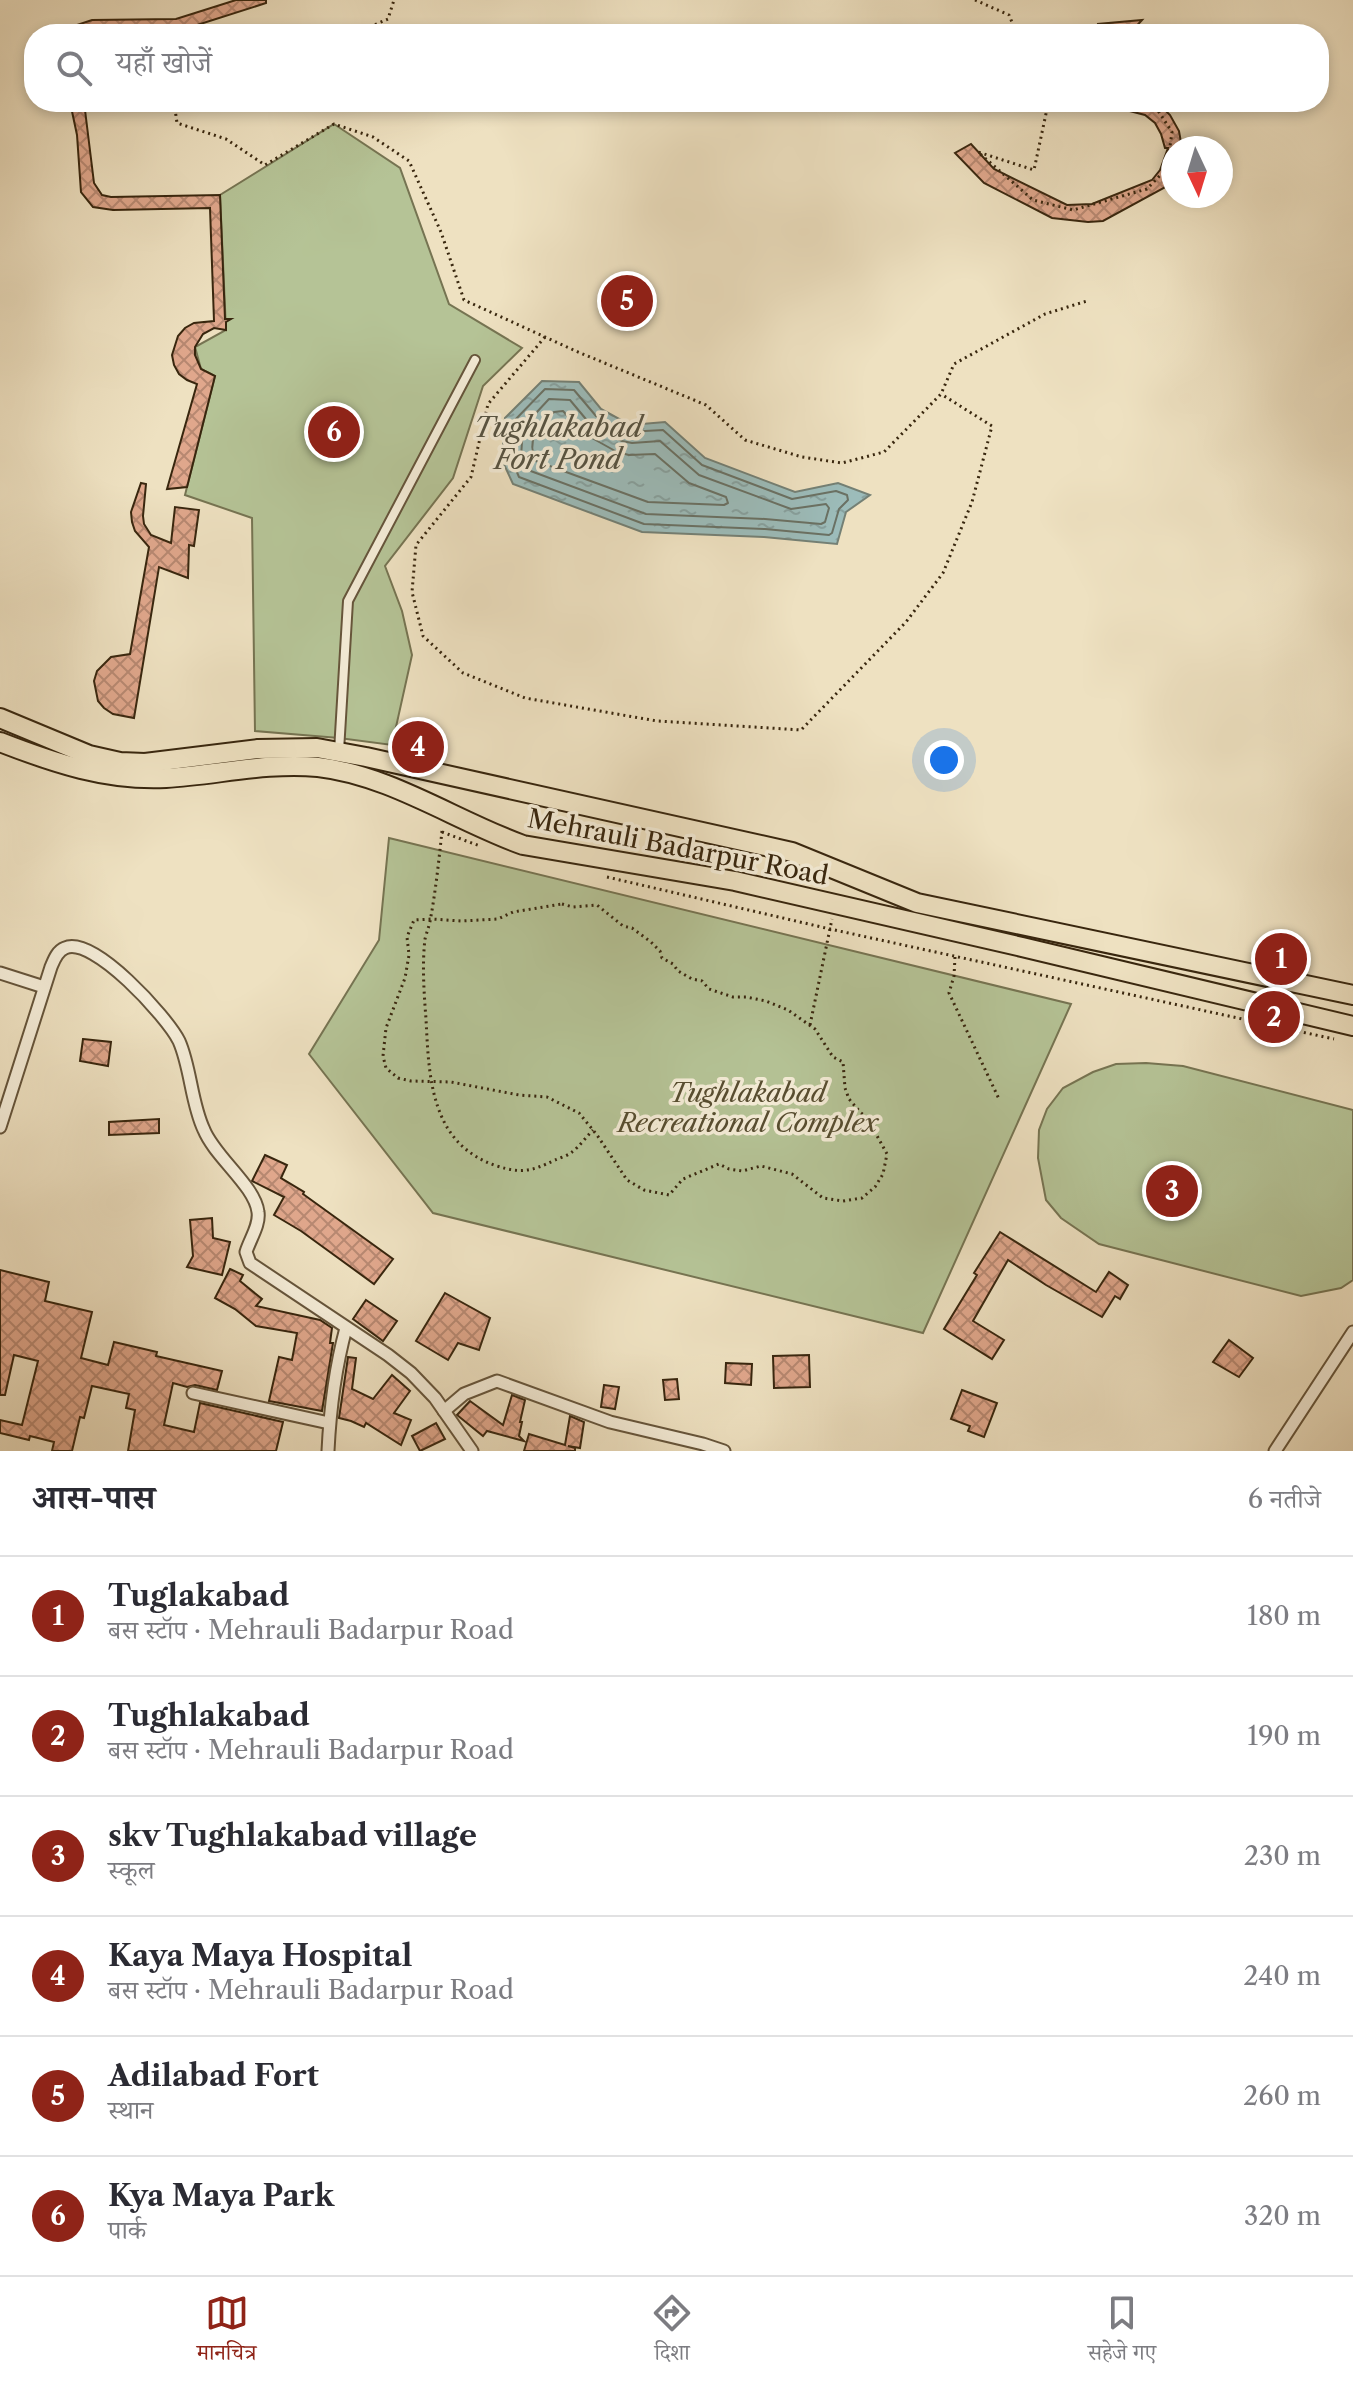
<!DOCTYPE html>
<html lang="hi">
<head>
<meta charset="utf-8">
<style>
  body { margin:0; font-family:"Libre Caslon Text","Noto Serif Devanagari",serif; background:#f7f7f7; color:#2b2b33 }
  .compass { position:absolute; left:1161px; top:136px; width:72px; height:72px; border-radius:50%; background:#fff; box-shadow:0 4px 12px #0003; rotate:176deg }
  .you { position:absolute; left:944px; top:760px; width:28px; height:28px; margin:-20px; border:6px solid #fff; border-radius:50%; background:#1a73e8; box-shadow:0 0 0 12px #1a73e833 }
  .badge { display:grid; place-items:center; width:52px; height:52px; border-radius:50%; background:#8f2418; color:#fff; font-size:26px; font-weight:700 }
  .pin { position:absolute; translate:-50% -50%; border:4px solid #fff; box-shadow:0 2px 8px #0006 }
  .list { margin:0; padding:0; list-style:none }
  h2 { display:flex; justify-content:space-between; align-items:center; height:104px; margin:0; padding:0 32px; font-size:34px }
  h2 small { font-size:26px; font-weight:400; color:#7c7c81 }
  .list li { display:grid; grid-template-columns:52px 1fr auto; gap:24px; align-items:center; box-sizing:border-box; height:120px; padding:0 32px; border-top:2px solid #e1e1e2 }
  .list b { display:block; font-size:30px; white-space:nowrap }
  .list p { margin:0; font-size:26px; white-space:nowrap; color:#7c7c81 }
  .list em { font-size:26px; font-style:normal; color:#7c7c81 }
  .icon { flex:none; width:44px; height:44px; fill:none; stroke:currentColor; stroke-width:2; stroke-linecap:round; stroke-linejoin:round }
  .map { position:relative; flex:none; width:1353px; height:1451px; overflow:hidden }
  .search { position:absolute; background:#fff; box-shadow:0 4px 12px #0003; left:24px; right:24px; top:24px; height:88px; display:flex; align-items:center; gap:20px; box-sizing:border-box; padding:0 28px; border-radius:32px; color:#7c7c81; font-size:30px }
  .sheet { height:824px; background:#fff }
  nav { display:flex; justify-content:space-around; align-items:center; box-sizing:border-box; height:112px; border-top:2px solid #e1e1e2; background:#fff; font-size:22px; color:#7c7c81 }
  nav a { display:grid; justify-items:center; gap:4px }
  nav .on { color:#8f2418 }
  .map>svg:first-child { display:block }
  .park { fill:#b5c396; stroke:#767452; stroke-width:2 }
  .water { fill:url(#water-ripples); stroke:#748075; stroke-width:2 }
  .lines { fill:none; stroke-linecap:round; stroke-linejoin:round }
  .shore { stroke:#6a7164; stroke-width:2 }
  .building { fill:url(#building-cross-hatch); stroke:#38260e; stroke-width:2 }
  .pedestrian-casing { stroke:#66553b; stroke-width:12 }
  .minor-casing { stroke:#66553b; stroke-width:15 }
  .primary-casing { stroke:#38260e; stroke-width:22 }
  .path { stroke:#38260e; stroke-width:3; stroke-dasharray:2 4; stroke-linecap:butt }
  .pedestrian { stroke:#f4ecd7; stroke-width:8 }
  .minor { stroke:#f4ecd7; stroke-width:11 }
  .primary { stroke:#eee1c1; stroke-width:18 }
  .labels { text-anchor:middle; stroke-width:7; stroke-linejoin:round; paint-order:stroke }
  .street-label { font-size:26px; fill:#38260e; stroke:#f4ecd7 }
  .park-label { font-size:26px; font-style:italic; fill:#574d30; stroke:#f4ecd7 }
  .water-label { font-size:28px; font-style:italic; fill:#565342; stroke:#f4ecd7 }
</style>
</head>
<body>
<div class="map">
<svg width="1353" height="1451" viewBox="0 0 1353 1451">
  <defs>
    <pattern id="water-ripples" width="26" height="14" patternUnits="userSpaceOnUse" patternTransform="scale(2)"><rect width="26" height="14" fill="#9cbcba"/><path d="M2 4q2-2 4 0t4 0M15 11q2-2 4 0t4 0" fill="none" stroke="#87a19f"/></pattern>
    <pattern id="building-cross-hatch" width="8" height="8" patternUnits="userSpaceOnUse" patternTransform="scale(2)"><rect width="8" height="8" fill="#e0a78c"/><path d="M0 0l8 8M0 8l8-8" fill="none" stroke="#b78871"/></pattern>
  </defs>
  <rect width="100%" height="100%" fill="#eee1c1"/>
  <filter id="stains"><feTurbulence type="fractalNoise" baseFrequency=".0025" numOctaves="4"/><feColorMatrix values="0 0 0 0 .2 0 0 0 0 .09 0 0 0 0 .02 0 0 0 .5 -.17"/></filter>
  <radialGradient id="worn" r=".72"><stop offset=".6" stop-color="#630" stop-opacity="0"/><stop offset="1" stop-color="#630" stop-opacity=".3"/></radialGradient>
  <g class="park">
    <path d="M334 124 400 168 449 304 522 348 483 386 453 478 385 566 402 611 412 655 392 745 339 738 255 731 252 518 185 495 215 376 201 369 195 347 226 330 220 195Z"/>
    <path d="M389 838 1071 1004 923 1333 433 1213 309 1054 379 940Z"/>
    <path d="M1146 1063 1183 1066 1353 1110V1280L1341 1288 1301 1296 1099 1244 1061 1218 1046 1200 1038 1158 1039 1130 1047 1109 1063 1088 1093 1072 1116 1064Z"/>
  </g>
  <path class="water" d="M542 381 579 382 601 409 630 425 665 422 705 458 795 492 838 483 870 495 846 512 837 544 764 537 642 532 513 484 502 460 505 418Z"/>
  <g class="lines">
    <g class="shore">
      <path d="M545 389 574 390 596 416 627 432 663 430 702 465 792 499 836 491 847 495 848 500 839 509 832 533 829 535 765 529 644 524 519 477 511 458 513 422Z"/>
      <path d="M549 399 570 400 590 424 622 441 632 443 660 441 699 475 791 509 826 504 829 508 825 522 821 524 765 519 646 514 528 470 521 457 523 427Z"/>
      <path d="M563 411 583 433 617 452 629 455 655 454 689 483 726 497 728 503 724 505 648 502 536 461C525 439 540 426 554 412Z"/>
    </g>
  </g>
  <g class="building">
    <path d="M236 0H266V3L194 26 131 34H56V32L92 20 176 19Z"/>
    <path d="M1142 20 1132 31 1127 34H1099L1098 24Z"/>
    <path d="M70 102H84L94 183 102 195 111 197 220 195 225 319H231L226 322V330L214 328 203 334 195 347V355L201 369 215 376 187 487 167 489 197 384 187 380 179 374 174 365 172 355 178 336 185 328 194 323 214 321 210 208 113 210 93 207 81 192 77 135Z"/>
    <path d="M1110 102H1157L1170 115 1179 131 1182 148H1173V183L1103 221 1088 222 1052 218 984 183 955 153 971 144 994 169 1067 205 1092 204 1152 180 1160 170 1168 148H1165L1161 134 1155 123 1145 115 1110 106Z"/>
    <path d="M141 483 146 484 143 516 144 524 151 535 171 543 175 507 199 510 194 546 189 545 188 578 159 567 134 718 113 714 104 708 98 701 94 681 97 671 111 657 130 654 149 547 135 531 132 522 131 512Z"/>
    <path d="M83 1039 111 1042 108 1066 80 1061Z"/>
    <path d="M159 1119V1133L109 1135V1122Z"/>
    <path d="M265 1155 287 1165 281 1178 304 1192 303 1194 393 1259 374 1284 301 1231 274 1215 284 1197 252 1181Z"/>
    <path d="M212 1218 213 1238 230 1242 222 1275 187 1267 193 1256 190 1220Z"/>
    <path d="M1000 1232 1096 1292 1109 1272 1128 1285 1120 1299 1115 1296 1102 1317 1046 1285 1008 1260 973 1321 1004 1340 992 1359 944 1329 977 1275 974 1273Z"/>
    <path d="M230 1269 243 1275 240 1281 262 1299 256 1306 320 1320 332 1328 330 1343H333L322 1411 269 1401 279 1357 292 1360 297 1333 256 1326 235 1309 215 1298Z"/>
    <path d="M0 1270 49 1282 45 1301 92 1312 81 1358 108 1365 114 1342 157 1352 156 1356 222 1371 217 1390 195 1385 187 1387 173 1383 164 1425 194 1432 200 1403 283 1422 276 1451H128L135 1410 126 1408 129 1394 92 1386 84 1418 80 1417 72 1451H52L54 1442 30 1436 29 1440 0 1433V1420L22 1425 38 1361 14 1355 5 1395H0Z"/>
    <path d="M445 1293 490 1318 479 1350 458 1343 448 1360 416 1341Z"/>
    <path d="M366 1300 397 1321 383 1341 353 1319Z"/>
    <path d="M1229 1340 1253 1358 1239 1377 1213 1362Z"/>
    <path d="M809 1355 810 1387 774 1388 773 1356Z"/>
    <path d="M348 1357 356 1358 352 1389 373 1399 392 1375 410 1391 394 1413 411 1420 401 1445 366 1423 364 1427 351 1421 339 1418Z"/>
    <path d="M726 1363 752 1364 751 1385 725 1383Z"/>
    <path d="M677 1379 679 1399 665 1400 663 1380Z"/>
    <path d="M604 1385 619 1387 615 1409 601 1407Z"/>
    <path d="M962 1390 997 1403 984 1437 968 1431 970 1426 951 1419Z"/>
    <path d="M512 1395 525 1400 520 1422H522L519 1436 524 1441 487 1431 483 1436 457 1415 470 1401 503 1425Z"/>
    <path d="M570 1416 584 1422 580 1448 568 1446 575 1448V1451H524L529 1434 565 1445Z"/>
    <path d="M436 1423 445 1439 420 1451 412 1436Z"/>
  </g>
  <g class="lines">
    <defs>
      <path id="pedestrian" d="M339 751 348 601 475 360"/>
      <g id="minor">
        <path d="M0 973 44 987"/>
        <path d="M0 1127 51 967C54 960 57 951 65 948 93 935 167 1017 179 1041 191 1068 191 1103 204 1130 215 1157 255 1186 258 1212 260 1225 250 1239 246 1252L250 1263 388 1355 411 1373 435 1398 472 1451"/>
        <path d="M193 1393 329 1423"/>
        <path d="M444 1411 464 1394 497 1381 610 1422 703 1444 724 1451"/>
        <path d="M328 1451C330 1409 335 1369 346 1328"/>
        <path d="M1275 1451 1353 1332"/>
      </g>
      <g id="primary">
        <path d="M0 718 89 755 120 762 145 763 258 749 317 748 366 757 792 852 917 903 1353 995"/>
        <path d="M0 742C54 763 107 781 166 778 217 775 267 762 318 767 390 775 456 821 523 845L735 881 1022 947 1353 1026"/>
      </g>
    </defs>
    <use href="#pedestrian" class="pedestrian-casing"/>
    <use href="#minor" class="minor-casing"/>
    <use href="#primary" class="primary-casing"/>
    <g class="path">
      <path d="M975 0 1009 15 1017 34"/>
      <path d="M302 34 314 28 346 34"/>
      <path d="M353 34 388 19 394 0"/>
      <path d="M174 102 177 123 226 139 265 165 334 124 373 137 409 161 441 232 464 300 578 352 706 405 745 440 802 457 842 463 884 452 941 394 954 364 1045 314 1087 301"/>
      <path d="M1044 102 1047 109 1034 170 978 152 1033 200 1073 210 1147 189 1167 168 1172 132 1153 103 1150 102"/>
      <path d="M545 337 488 404 471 477 416 545 412 592 423 636 463 673 525 698 657 721 801 730 906 622 943 573 972 502 992 426 941 394"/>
      <path d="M442 831C439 859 436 888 431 916 430 924 427 931 425 939 422 965 424 993 426 1019 429 1077 430 1144 497 1166 522 1174 532 1171 555 1160 560 1158 567 1156 572 1152 579 1147 586 1137 593 1130"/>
      <path d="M442 832 480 846"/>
      <path d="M607 877 830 929 1334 1039"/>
      <path d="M562 904 573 907 597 905 623 926 632 928 651 942 660 951 662 958 673 964 678 971 692 979 702 981 709 989 733 997H746L766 1001 788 1010 815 1029 833 1057 843 1062 845 1088 849 1099 861 1113 873 1122 876 1134 887 1154 883 1174 875 1187 862 1198 843 1201 823 1198 792 1174 761 1166 742 1171 729 1169 719 1164 683 1179 669 1195 644 1190 627 1180 597 1135 579 1113 547 1097 519 1095 451 1082 411 1081 398 1078 386 1068 383 1056 386 1028 405 978 409 955 407 937 414 920 431 919 462 921 498 919 513 912Z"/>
      <path d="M955 957 954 976 949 993 999 1099"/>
      <path d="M810 1025 832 919"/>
    </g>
    <use href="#pedestrian" class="pedestrian"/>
    <use href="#minor" class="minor"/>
    <use href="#primary" class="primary"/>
  </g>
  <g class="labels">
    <g class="street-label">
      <text transform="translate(678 847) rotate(11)" y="9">Mehrauli Badarpur Road</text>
    </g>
    <g class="park-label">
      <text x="748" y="1102">Tughlakabad<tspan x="748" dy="30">Recreational Complex</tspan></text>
    </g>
    <g class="water-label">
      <text x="558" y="437">Tughlakabad<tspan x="558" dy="32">Fort Pond</tspan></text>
    </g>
  </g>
  <rect width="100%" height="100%" filter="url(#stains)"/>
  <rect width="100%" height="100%" fill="url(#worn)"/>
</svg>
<svg class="compass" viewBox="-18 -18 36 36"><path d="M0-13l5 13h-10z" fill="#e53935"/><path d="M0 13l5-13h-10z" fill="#7c7c81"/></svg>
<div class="you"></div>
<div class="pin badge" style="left:1281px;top:959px">1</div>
<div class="pin badge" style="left:1274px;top:1017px">2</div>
<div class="pin badge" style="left:1172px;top:1191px">3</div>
<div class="pin badge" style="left:418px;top:747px">4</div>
<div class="pin badge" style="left:627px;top:301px">5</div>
<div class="pin badge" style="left:334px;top:432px">6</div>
<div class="search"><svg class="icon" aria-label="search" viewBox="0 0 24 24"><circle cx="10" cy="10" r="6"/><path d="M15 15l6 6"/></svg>यहाँ खोजें</div>
</div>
<section class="sheet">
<h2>आस-पास<small>6 नतीजे</small></h2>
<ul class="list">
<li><span class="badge">1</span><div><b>Tuglakabad</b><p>बस स्टॉप · Mehrauli Badarpur Road</p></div><em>180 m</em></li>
<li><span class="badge">2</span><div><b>Tughlakabad</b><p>बस स्टॉप · Mehrauli Badarpur Road</p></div><em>190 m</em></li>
<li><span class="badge">3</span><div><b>skv Tughlakabad village</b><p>स्कूल</p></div><em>230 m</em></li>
<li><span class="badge">4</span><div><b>Kaya Maya Hospital</b><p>बस स्टॉप · Mehrauli Badarpur Road</p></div><em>240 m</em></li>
<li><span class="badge">5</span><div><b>Adilabad Fort</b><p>स्थान</p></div><em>260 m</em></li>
<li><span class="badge">6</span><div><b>Kya Maya Park</b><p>पार्क</p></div><em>320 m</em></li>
</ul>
</section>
<nav>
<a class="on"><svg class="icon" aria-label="map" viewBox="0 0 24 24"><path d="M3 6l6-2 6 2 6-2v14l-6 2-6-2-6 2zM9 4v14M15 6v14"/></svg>मानचित्र</a>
<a><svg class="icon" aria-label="directions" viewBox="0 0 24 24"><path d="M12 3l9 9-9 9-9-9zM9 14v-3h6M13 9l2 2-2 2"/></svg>दिशा</a>
<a><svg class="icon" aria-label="saved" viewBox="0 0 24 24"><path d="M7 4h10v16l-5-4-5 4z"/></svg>सहेजे गए</a>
</nav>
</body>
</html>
